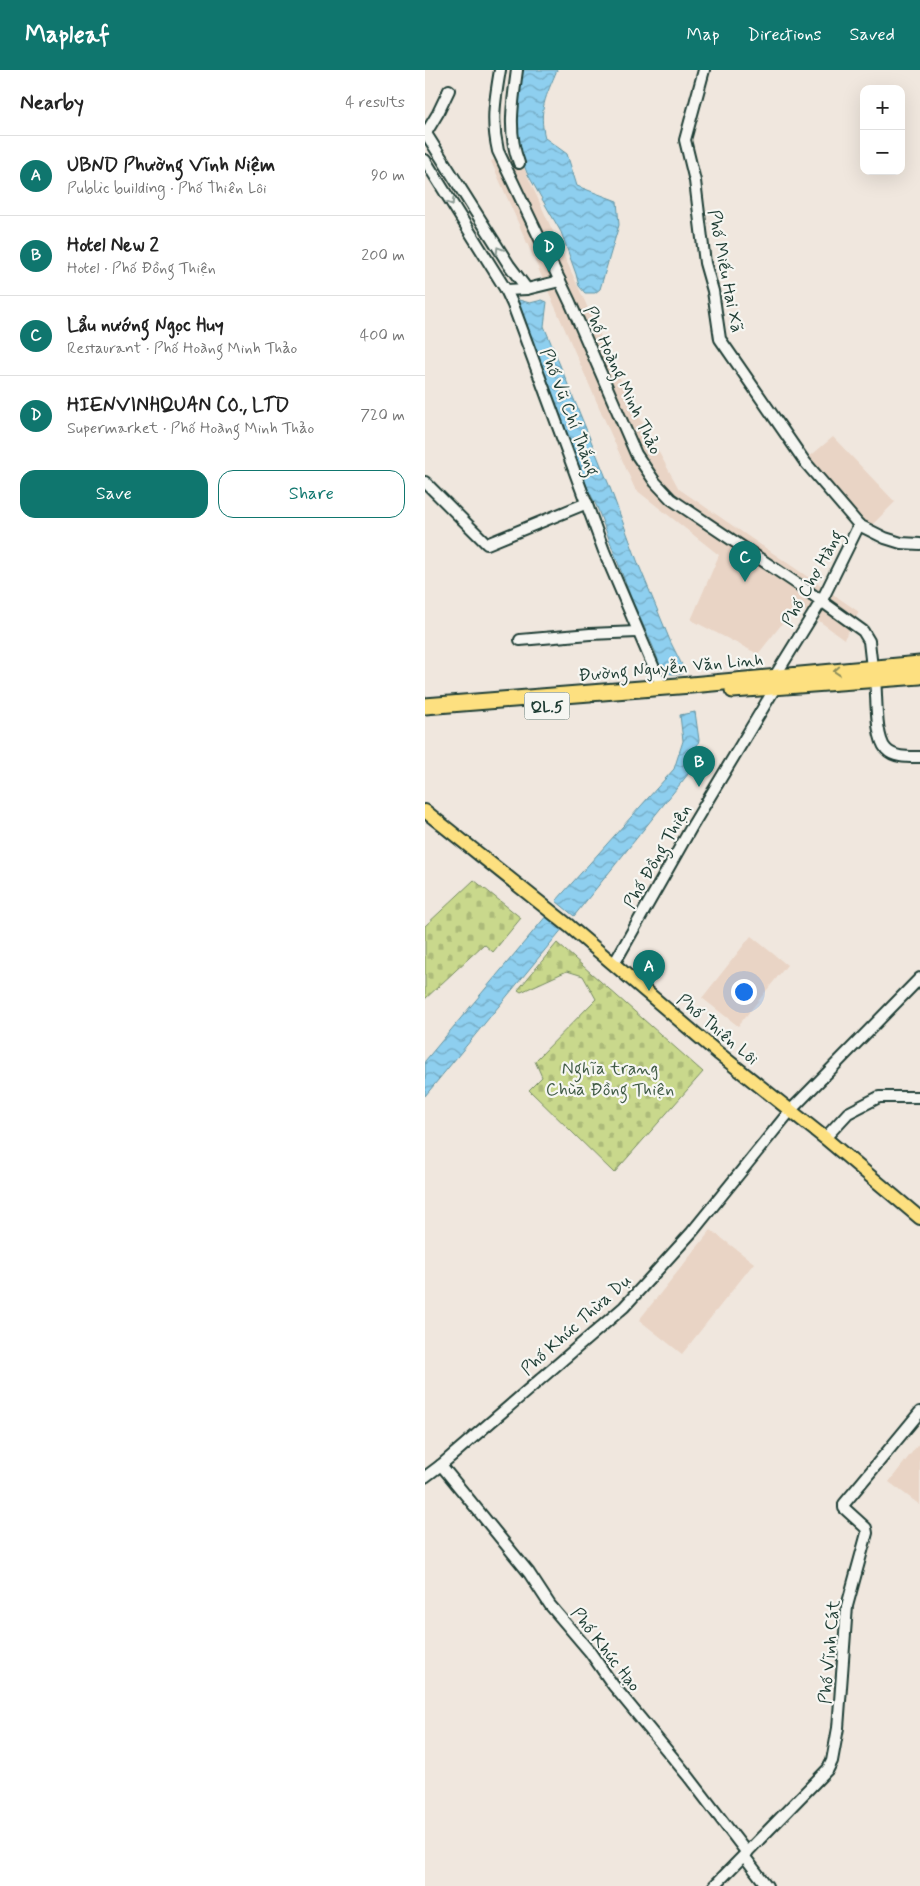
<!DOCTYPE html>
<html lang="en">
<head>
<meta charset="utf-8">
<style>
  body { margin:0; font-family:Mynerve,sans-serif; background:#f6f6f6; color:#222 }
  .controls { position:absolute; right:15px; top:15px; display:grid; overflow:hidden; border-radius:10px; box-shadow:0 5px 20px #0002 }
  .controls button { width:45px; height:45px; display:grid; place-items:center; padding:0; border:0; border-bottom:1px solid #e0e0e0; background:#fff; color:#222; font:25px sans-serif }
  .you { position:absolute; left:318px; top:921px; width:18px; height:18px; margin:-12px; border:4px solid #fff; border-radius:50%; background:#1a73e8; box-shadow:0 0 0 8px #1a73e833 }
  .badge { display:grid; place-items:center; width:32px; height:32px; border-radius:50%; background:#0f766e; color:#fff; font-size:16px; font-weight:700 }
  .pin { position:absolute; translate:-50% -41px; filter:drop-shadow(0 1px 2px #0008) }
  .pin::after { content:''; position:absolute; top:26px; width:18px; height:15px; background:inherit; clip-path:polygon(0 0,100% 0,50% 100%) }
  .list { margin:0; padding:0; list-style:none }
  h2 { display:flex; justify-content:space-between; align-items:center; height:65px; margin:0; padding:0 20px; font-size:21px }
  h2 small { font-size:16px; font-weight:400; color:#767676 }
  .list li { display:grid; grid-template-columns:32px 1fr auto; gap:15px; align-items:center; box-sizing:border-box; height:80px; padding:0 20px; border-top:1px solid #e0e0e0 }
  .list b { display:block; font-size:19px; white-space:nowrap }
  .list p { margin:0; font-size:16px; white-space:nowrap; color:#767676 }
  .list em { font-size:16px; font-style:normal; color:#767676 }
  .actions { display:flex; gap:10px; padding:15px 20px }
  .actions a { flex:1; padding:11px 0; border:1px solid #0f766e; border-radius:15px; text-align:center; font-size:18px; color:#0f766e }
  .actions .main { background:#0f766e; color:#fff }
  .map { position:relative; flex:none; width:495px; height:1816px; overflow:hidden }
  header { display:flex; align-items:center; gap:30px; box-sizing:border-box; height:70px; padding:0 25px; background:#0f766e; color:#fff }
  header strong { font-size:24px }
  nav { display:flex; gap:28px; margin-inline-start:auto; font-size:18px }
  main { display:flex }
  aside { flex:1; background:#fff }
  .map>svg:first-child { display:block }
  .built { fill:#e9d4c5 }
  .cemetery { fill:url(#cemetery-stones); stroke:#748a60 }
  .water { fill:url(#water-waves); stroke:#6295a4 }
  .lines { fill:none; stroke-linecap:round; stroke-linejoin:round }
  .minor-casing { stroke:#1f3d34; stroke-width:14 }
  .major-casing { stroke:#1f3d34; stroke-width:16 }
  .highway-casing { stroke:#1f3d34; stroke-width:19 }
  .minor { stroke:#f6f6f2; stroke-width:10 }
  .major { stroke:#fde080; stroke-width:12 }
  .highway { stroke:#fde080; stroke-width:15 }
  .oneway { stroke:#8a9a93 }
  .oneway2 { stroke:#8e8e5a }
  .labels { text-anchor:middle; stroke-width:4.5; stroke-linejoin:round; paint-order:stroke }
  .shield { fill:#f6f6f2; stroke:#60746d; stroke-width:1 }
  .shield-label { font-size:16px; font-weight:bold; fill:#1f3d34 }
  .street-label { font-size:18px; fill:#1f3d34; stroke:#f6f6f2 }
  .park-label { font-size:18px; fill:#415c46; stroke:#f6f6f2 }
</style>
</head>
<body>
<header>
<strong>Mapleaf</strong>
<nav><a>Map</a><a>Directions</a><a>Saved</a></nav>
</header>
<main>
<aside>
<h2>Nearby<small>4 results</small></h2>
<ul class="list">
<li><span class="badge">A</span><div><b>UBND Phường Vĩnh Niệm</b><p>Public building · Phố Thiên Lôi</p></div><em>90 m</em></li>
<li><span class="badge">B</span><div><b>Hotel New 2</b><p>Hotel · Phố Đồng Thiện</p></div><em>200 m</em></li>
<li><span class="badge">C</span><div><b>Lẩu nướng Ngọc Huy</b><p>Restaurant · Phố Hoàng Minh Thảo</p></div><em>400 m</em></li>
<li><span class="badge">D</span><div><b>HIENVINHQUAN CO., LTD</b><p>Supermarket · Phố Hoàng Minh Thảo</p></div><em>720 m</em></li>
</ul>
<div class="actions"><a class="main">Save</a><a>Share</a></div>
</aside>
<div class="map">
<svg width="495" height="1816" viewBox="0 0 495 1816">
  <defs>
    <pattern id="cemetery-stones" width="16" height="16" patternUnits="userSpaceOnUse" patternTransform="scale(1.25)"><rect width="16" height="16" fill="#c9d88c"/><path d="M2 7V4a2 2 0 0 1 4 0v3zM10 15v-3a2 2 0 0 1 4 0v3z" fill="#acba79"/></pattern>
    <pattern id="water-waves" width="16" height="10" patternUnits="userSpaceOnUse" patternTransform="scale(1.25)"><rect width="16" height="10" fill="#8ecfef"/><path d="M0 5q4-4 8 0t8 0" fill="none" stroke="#73a9c2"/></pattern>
  </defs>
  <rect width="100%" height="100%" fill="#f0e7de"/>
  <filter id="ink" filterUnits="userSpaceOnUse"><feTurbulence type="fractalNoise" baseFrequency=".02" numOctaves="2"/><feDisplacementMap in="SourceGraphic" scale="10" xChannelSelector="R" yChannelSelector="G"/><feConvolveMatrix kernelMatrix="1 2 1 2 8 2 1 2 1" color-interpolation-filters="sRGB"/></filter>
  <g filter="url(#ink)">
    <g class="built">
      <path d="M92 83 204 328 254 419 434 542 419 569 372 535 333 584 266 550 294 485 210 419 66 91Z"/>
      <path d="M408 367 470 432 445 457 383 388Z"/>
      <path d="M326 866 362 895 313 956 277 928Z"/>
      <path d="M286 1160 329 1193 257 1284 214 1250Z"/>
      <path d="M495 1372V1435L464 1412Z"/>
    </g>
    <g class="cemetery">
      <path d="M49 810 96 848 68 882 59 874 0 929V856Z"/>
      <path d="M132 873 278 1002 189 1103 104 1020 117 1007 110 991 171 929 158 906 142 901 96 922 93 920Z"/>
    </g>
    <g class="water">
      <path d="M96 0H132C121 26 113 40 120 68L142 84 152 116 192 131 194 155 175 219 170 223H160L154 216 151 204 136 162 102 103 96 87 90 45Z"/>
      <path d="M94 230 105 233 117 230 122 232 119 256 184 415 213 493 246 573 259 599 257 604H246L236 599 230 581 207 530 172 437 158 409 89 233Z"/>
      <path d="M270 642 274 670 264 703 149 846 131 831 249 699 258 671 255 645Z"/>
      <path d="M122 845 138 858 0 1026V991Z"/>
    </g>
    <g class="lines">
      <defs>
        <g id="minor">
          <path d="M75 0C70 30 66 51 73 81L145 232 211 384 230 412 246 429 374 515 438 561 444 571 447 598"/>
          <path d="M92 0C88 31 82 63 94 93"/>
          <path d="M279 0 260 70 270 111 280 193 288 221 295 269 380 392 434 455 460 468 476 473 495 474"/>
          <path d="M0 62 84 195 102 219"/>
          <path d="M1 63 13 43 24 20"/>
          <path d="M0 90 81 220 88 235 179 481 237 617"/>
          <path d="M81 220 102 219 135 211"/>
          <path d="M0 412 62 474 162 433"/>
          <path d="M95 570 165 564 212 562"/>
          <path d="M350 606 397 530 434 455"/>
          <path d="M450 609C452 626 450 667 461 679 469 688 484 687 495 687"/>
          <path d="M189 894 266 758 350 618"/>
          <path d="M400 1068 423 1043 454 1027H495"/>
          <path d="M16 1395 104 1503 125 1535 165 1582 188 1615 263 1706 322 1783"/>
          <path d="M0 1407 16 1395 199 1237 267 1162 365 1041 495 908"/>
          <path d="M319 1786 342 1816"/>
          <path d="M289 1816 403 1699 407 1691 413 1658 422 1536 442 1463 441 1458 419 1438V1434L495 1342"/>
        </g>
        <path id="major" d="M0 741 144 856 293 983 400 1068 495 1148"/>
        <g id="highway">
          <path d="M308 620 495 606"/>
          <path d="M0 636 266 615 495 594"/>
        </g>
      </defs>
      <use href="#minor" class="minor-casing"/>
      <use href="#major" class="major-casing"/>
      <use href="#highway" class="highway-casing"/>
      <use href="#minor" class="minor"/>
      <use href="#major" class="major"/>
      <use href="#highway" class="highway"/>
    </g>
    <defs><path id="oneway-chevron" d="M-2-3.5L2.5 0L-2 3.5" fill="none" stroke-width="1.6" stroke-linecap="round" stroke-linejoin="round" transform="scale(1.25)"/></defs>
    <g class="oneway">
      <use href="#oneway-chevron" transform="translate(26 132) rotate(58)"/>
      <use href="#oneway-chevron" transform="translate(74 180) rotate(-122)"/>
    </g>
    <use class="oneway2" href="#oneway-chevron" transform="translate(412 601) rotate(176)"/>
  </g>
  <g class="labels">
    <rect class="shield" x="99.5" y="622.5" width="45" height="27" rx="4"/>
    <g class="shield-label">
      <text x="122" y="642">QL.5</text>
    </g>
    <g class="street-label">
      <text transform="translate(301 201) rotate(79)" y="6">Phố Miếu Hai Xã</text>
      <text transform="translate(198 310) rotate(65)" y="6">Phố Hoàng Minh Thảo</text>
      <text transform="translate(145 342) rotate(69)" y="6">Phố Vũ Chí Thắng</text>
      <text transform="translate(387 508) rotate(-61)" y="6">Phố Chợ Hàng</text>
      <text transform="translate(246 597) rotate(-5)" y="6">Đường Nguyễn Văn Linh</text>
      <text transform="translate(232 786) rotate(-60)" y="6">Phố Đồng Thiện</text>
      <text transform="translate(293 959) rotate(40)" y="6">Phố Thiên Lôi</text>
      <text transform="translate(151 1254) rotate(-42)" y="6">Phố Khúc Thừa Dụ</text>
      <text transform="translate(181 1579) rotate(52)" y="6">Phố Khúc Hạo</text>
      <text transform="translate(404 1582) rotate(-85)" y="6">Phố Vĩnh Cát</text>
    </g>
    <g class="park-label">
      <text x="185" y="1004">Nghĩa trang<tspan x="185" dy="21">Chùa Đồng Thiện</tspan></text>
    </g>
  </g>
</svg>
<div class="controls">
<button>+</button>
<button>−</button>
</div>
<div class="you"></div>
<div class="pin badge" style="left:224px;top:921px">A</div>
<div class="pin badge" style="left:274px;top:717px">B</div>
<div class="pin badge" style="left:320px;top:512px">C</div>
<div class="pin badge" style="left:124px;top:202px">D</div>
</div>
</main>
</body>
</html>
